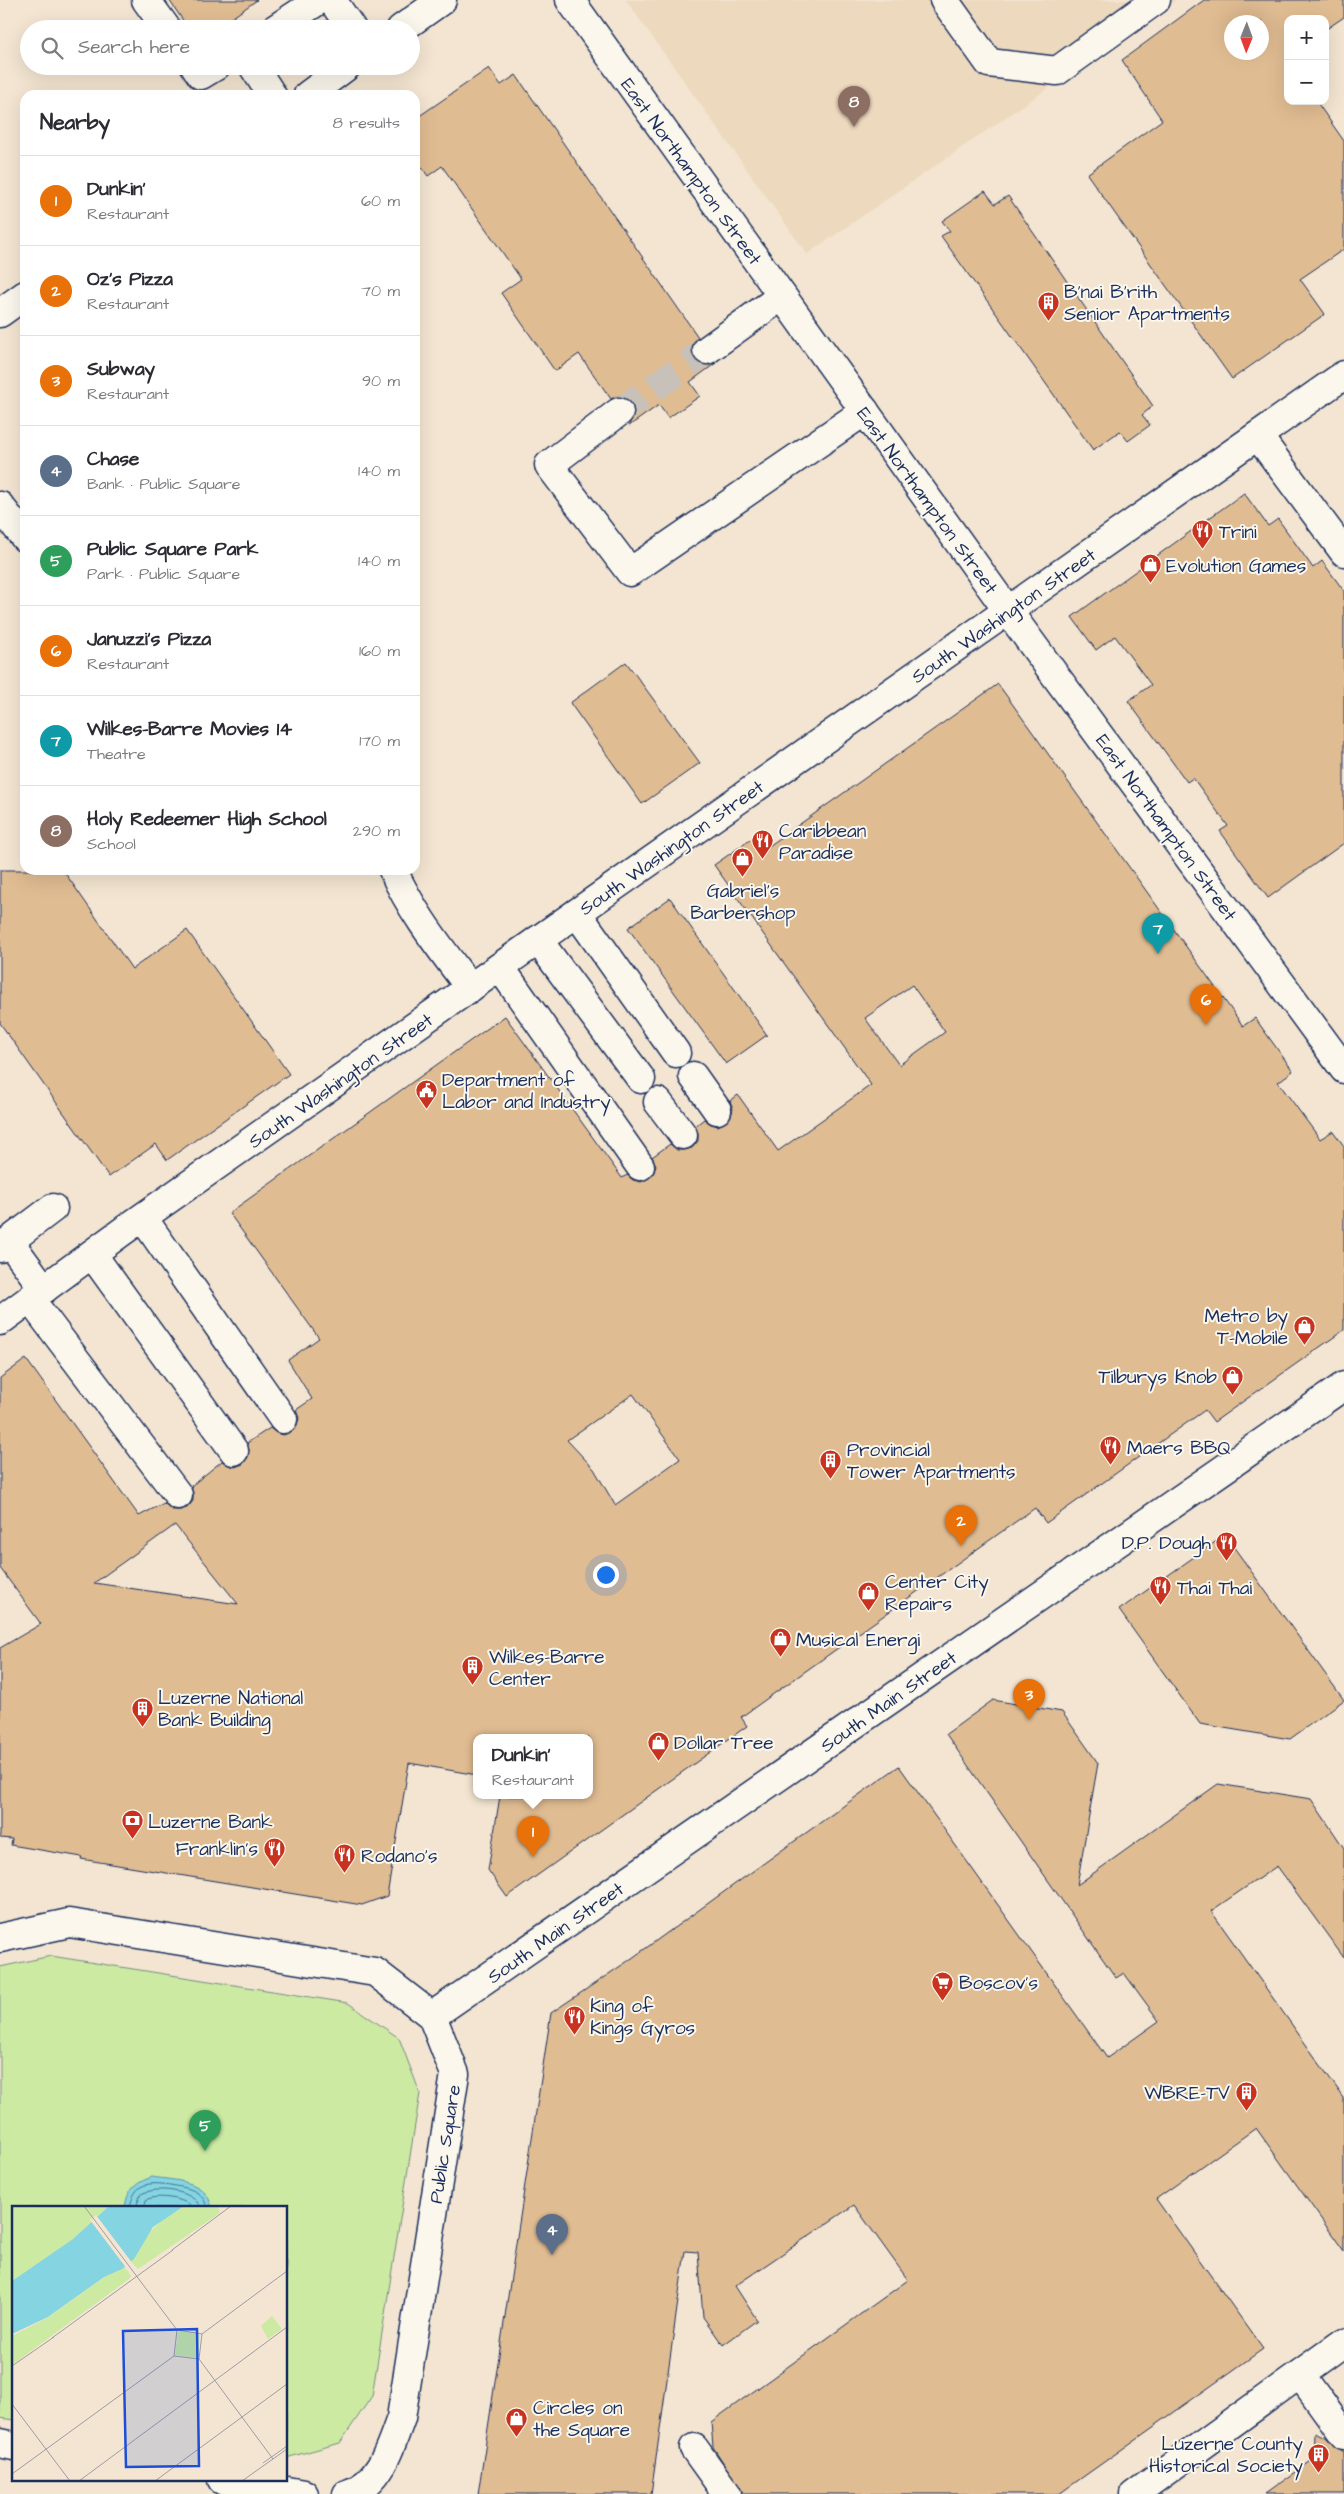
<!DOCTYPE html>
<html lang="en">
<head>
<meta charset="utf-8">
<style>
  body { margin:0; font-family:"Architects Daughter",sans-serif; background:#f2f2f3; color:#2b2b33 }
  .controls { position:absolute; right:15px; top:15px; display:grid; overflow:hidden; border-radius:10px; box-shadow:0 5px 20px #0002 }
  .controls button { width:45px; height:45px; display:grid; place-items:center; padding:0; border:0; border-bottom:1px solid #e1e1e2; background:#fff; color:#2b2b33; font:25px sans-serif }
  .compass { position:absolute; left:1224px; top:15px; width:45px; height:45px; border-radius:50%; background:#fff; box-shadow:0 5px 20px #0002; rotate:181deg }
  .you { position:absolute; left:605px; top:1574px; width:18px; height:18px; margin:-12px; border:4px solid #fff; border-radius:50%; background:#1a73e8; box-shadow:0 0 0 8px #1a73e833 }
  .badge { display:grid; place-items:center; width:32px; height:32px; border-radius:50%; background:#c8321e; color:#fff; font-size:16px; font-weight:700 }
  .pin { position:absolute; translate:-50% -41px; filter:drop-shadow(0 1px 2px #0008) }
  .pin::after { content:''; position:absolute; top:26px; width:18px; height:15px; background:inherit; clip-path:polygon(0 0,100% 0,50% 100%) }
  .popup { position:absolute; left:473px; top:1734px; width:120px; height:65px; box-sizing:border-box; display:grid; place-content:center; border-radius:10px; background:#fff; filter:drop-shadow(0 1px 4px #0005); font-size:16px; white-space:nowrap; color:#7c7c81 }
  .popup b { font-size:19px; color:#2b2b33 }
  .popup::after { content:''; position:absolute; left:50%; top:100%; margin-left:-10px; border:10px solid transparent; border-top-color:#fff }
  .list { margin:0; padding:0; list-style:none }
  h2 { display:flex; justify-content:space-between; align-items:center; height:65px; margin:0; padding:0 20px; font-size:21px }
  h2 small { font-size:16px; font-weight:400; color:#7c7c81 }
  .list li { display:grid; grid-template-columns:32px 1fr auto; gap:15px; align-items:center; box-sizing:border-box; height:90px; padding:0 20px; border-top:1px solid #e1e1e2 }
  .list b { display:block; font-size:19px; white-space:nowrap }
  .list p { margin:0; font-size:16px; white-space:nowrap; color:#7c7c81 }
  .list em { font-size:16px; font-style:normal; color:#7c7c81 }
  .icon { flex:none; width:28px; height:28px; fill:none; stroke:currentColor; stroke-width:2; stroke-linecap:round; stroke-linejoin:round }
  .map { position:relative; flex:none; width:1344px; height:2494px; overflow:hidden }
  .search { position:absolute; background:#fff; box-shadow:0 5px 20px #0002; left:20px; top:20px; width:400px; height:55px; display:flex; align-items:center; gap:12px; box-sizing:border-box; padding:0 18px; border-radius:28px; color:#7c7c81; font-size:19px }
  .panel { position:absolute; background:#fff; box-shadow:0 5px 20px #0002; left:20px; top:90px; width:400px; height:785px; border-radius:15px }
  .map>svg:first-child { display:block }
  .built { fill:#edd9be }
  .green { fill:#cceaa2; stroke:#748c80 }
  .water { fill:#85d4e1; stroke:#5b92ad }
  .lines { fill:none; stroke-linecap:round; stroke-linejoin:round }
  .shore { stroke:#457192; stroke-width:1 }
  .building { fill:#e0bc92; stroke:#1b2f5e; fill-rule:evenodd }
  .minor-tunnel { stroke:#c8c1ba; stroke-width:28; stroke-dasharray:28 14; stroke-linecap:butt }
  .minor-casing { stroke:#1b2f5e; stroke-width:31 }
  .major-casing { stroke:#1b2f5e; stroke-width:31 }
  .minor { stroke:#fbf7ec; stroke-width:28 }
  .major { stroke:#fbf7ec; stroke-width:28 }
  .labels { text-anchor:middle; stroke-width:4; stroke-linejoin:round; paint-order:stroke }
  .street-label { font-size:19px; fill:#1b2f5e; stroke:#fbf7ec }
  .poi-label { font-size:19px; fill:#1b2f5e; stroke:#fbf7ec; text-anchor:start }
  .inset-road { fill:none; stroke:#9d9ca3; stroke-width:1 }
  .view { fill:#1d4ed8; fill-opacity:0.15; stroke:#1d4ed8; stroke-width:2.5 }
  .inset-edge { fill:none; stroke:#1b2f5e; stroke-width:2.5 }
</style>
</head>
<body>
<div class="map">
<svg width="1344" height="2494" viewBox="0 0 1344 2494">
  <rect width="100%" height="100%" fill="#f3e5d1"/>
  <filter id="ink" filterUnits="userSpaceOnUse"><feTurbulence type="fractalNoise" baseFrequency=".02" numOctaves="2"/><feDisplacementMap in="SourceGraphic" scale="10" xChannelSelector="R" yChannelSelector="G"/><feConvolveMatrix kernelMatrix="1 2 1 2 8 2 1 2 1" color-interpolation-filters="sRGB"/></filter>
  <g filter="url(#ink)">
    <path class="built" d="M626 0H1176L807 254Z"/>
    <path class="green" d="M51 1956 348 2003 399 2038 420 2093 372 2396 340 2443 286 2458V2208H14V2420L0 2418V1967Z"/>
    <path class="water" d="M152 2177C176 2181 206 2179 212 2208H125C127 2190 135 2183 152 2177Z"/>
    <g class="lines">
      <g class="shore">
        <path d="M130 2208C134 2182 148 2182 170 2185 187 2188 203 2189 207 2208"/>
        <path d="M136 2208 140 2195C153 2185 197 2190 200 2208"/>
        <path d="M144 2208 146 2200C155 2194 187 2198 193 2208"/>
      </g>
    </g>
    <g class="building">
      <path d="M169 0H257L216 29H189Z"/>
      <path d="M1204 0H1344V17L1325 30V19H1288V101H1316L1344 141V249L1300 279 1325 314 1232 379 1087 174 1162 120 1122 60ZM1232 22H1262V52H1232Z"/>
      <path d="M489 68 501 85 516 75 698 337 693 344 691 351 694 359 701 364 708 366 716 363 690 382 700 396 668 418 659 405 629 426 634 411 632 403 625 397 618 396 611 399 579 354 555 371 501 293 521 279 442 166 428 176 415 158V119Z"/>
      <path d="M985 191 995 204 1008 196 1153 406 1142 415 1150 425 1128 441 1120 431 1093 450 941 236 950 231 942 221Z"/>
      <path d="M1244 493 1268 526 1278 519 1313 568 1322 561 1344 591V843L1268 898 1220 831 1228 826 1193 778 1187 782 1128 701 1151 685 1115 636 1096 650 1072 617Z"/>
      <path d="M626 662 700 763 642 804 570 703Z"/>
      <path d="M998 684 1243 1026 1255 1018 1293 1071 1278 1082 1320 1139 1333 1131 1344 1146V1330L1214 1422 1205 1410 1046 1523 1035 1508 741 1717 747 1726 507 1897 488 1870 500 1796H589V1738H477V1775L409 1763 387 1896 362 1905 81 1859 82 1857 11 1845 12 1839 0 1838V1648L41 1624 0 1568V1378L26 1359 139 1516 164 1503 172 1510H180L187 1508 193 1501V1493L191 1486 222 1461 228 1465 235 1467 243 1464 248 1457 249 1449 247 1443 270 1428 276 1433 284 1435 292 1431 297 1425 299 1418 296 1410 312 1399 288 1360 319 1338 229 1213 505 1016 622 1178 627 1175 633 1180 641 1182 649 1178 654 1172 656 1165 652 1157 670 1144 677 1150H684L692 1148 698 1141V1133L695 1126 704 1119 711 1124 718 1126 726 1122 731 1116 733 1109 730 1101 738 1095 778 1151 871 1085 714 865 757 835 766 848ZM912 985 945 1032 899 1065 865 1018ZM633 1394 680 1459 615 1505 594 1469 567 1440ZM175 1525 238 1604 94 1583Z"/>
      <path d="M0 870H63L132 969 187 930 289 1074 167 1160 156 1144 109 1177 0 1023Z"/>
      <path d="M670 898 767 1035 726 1064 628 928Z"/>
      <path d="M1225 1535 1344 1700 1290 1739 1200 1724 1119 1610Z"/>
      <path d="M993 1700 1062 1712 1098 1763 1077 1885 1218 1784 1311 1799 1344 1848V1958L1277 1866 1211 1911 1344 2098V2251L1256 2128 1156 2199 1263 2349 1059 2494H744L713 2447 711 2422 908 2280 854 2205 735 2286 757 2320 723 2345 703 2317 698 2252 685 2251 651 2494H478L551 2013 628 1961 899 1766 1107 2058 1159 2021 1124 1973 1116 1978 946 1734Z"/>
      <path d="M1315 2432 1327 2438 1332 2444 1344 2452V2494H1265L1314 2459Z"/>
    </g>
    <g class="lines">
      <path class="minor-tunnel" d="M619 412 707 350"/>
      <defs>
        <g id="minor">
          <path d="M146 0 167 29"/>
          <path d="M332 0 352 29"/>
          <path d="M570 0 1008 611 1344 1069"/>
          <path d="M944 0 989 63 1057 71 1156 0"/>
          <path d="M275 29 319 0"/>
          <path d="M195 66 201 75 216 66"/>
          <path d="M253 66 272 95"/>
          <path d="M707 350 782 296"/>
          <path d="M619 412 549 465 630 572 865 411"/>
          <path d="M1258 436 1344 552"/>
          <path d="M0 506 25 538"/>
          <path d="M393 870C412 913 442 950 470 988"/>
          <path d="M577 913 676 1053"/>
          <path d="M538 940 641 1079"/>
          <path d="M500 967 640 1166"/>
          <path d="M693 1076 717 1110"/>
          <path d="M658 1102 683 1135"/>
          <path d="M143 1218 283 1419"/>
          <path d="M9 1241 44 1289"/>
          <path d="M0 1248 53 1208"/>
          <path d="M92 1254 234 1451"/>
          <path d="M30 1299 178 1495"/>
          <path d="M0 1321 123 1231 1344 375"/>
          <path d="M432 2016 1344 1386"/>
          <path d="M1300 2374 1344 2435"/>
          <path d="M694 2448 727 2494"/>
          <path d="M1134 2494 1344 2342"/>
        </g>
        <g id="major">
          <path d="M401 29 442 0"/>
          <path d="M308 95 347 66"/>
          <path d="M0 313 25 295"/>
          <path d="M0 1938 69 1923 375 1972 432 2016 455 2074 401 2418C390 2447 381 2484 347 2494"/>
          <path d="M0 2443 14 2446"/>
          <path d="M222 2480 304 2494"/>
        </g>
      </defs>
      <use href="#minor" class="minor-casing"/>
      <use href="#major" class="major-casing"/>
      <use href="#minor" class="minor"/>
      <use href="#major" class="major"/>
    </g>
  </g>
  <defs>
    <symbol id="building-pin" viewBox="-11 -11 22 30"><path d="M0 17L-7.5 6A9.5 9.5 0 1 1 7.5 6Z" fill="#c8321e" stroke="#fbf7ec"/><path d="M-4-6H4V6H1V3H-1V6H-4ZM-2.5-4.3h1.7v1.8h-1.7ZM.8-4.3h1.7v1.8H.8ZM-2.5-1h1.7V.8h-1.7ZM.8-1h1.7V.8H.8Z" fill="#fff"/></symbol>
    <symbol id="restaurant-pin" viewBox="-11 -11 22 30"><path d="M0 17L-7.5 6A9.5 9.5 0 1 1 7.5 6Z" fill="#c8321e" stroke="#fbf7ec"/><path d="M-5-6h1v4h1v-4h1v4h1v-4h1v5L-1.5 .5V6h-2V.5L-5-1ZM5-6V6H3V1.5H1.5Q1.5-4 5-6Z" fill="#fff"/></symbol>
    <symbol id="shop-pin" viewBox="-11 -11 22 30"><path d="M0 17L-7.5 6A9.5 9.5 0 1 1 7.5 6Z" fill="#c8321e" stroke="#fbf7ec"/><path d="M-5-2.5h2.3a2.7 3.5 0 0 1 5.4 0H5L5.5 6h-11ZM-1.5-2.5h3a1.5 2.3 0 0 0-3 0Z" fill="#fff"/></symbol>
    <symbol id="civic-pin" viewBox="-11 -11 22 30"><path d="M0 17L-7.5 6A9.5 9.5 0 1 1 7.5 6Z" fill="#c8321e" stroke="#fbf7ec"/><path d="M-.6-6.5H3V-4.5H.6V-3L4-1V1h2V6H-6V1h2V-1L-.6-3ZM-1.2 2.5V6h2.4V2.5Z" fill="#fff"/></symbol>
    <symbol id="bank-pin" viewBox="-11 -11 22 30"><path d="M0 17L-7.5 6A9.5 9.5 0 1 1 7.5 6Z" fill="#c8321e" stroke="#fbf7ec"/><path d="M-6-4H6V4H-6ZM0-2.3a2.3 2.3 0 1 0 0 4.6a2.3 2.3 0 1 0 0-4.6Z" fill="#fff"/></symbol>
    <symbol id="supermarket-pin" viewBox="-11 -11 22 30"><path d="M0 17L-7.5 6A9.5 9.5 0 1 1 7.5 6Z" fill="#c8321e" stroke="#fbf7ec"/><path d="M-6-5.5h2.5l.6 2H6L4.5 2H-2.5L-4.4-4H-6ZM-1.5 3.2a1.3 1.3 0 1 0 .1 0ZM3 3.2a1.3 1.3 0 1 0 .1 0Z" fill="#fff"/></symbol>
  </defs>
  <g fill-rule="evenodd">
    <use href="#building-pin" x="1036" y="290" width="25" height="34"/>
    <use href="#restaurant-pin" x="1190" y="518" width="25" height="34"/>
    <use href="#shop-pin" x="1138" y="552" width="25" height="34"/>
    <use href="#restaurant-pin" x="750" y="828" width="25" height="34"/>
    <use href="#shop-pin" x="730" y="846" width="25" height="34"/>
    <use href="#civic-pin" x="414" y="1078" width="25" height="34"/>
    <use href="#shop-pin" x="1292" y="1314" width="25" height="34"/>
    <use href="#shop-pin" x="1220" y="1364" width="25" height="34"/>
    <use href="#restaurant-pin" x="1098" y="1434" width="25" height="34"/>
    <use href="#building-pin" x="818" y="1448" width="25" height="34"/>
    <use href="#restaurant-pin" x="1214" y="1530" width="25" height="34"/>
    <use href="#restaurant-pin" x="1148" y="1574" width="25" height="34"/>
    <use href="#shop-pin" x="856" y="1580" width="25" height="34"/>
    <use href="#shop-pin" x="768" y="1626" width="25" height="34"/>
    <use href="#building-pin" x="460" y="1654" width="25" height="34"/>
    <use href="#building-pin" x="130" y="1696" width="25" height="34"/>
    <use href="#shop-pin" x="646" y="1730" width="25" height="34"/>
    <use href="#bank-pin" x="120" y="1808" width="25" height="34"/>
    <use href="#restaurant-pin" x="262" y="1836" width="25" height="34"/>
    <use href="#restaurant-pin" x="332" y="1842" width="25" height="34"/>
    <use href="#supermarket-pin" x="930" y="1970" width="25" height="34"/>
    <use href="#restaurant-pin" x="562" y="2004" width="25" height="34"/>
    <use href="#building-pin" x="1234" y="2080" width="25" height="34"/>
    <use href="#shop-pin" x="504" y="2406" width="25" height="34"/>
    <use href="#building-pin" x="1306" y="2442" width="25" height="34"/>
  </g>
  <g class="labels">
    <g class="street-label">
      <text transform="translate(692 171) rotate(54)" y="7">East Northampton Street</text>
      <text transform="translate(928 500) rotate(54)" y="7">East Northampton Street</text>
      <text transform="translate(1003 615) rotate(-35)" y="7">South Washington Street</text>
      <text transform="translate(1167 827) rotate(54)" y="7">East Northampton Street</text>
      <text transform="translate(671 847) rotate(-35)" y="7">South Washington Street</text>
      <text transform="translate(340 1080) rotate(-35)" y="7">South Washington Street</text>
      <text transform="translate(888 1701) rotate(-35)" y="7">South Main Street</text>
      <text transform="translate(555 1932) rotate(-35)" y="7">South Main Street</text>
      <text transform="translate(444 2144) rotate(-81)" y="7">Public Square</text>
    </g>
    <g class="poi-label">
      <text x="1064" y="298">B'nai B'rith<tspan x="1064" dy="22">Senior Apartments</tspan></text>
      <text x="1219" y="538">Trini</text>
      <text x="1166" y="572">Evolution Games</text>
      <text x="779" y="837">Caribbean<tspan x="779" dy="22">Paradise</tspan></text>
      <text x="743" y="897" text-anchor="middle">Gabriel's<tspan x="743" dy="22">Barbershop</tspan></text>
      <text x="442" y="1086">Department of<tspan x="442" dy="22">Labor and Industry</tspan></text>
      <text x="1288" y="1322" text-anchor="end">Metro by<tspan x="1288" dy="22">T-Mobile</tspan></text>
      <text x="1217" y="1383" text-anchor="end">Tilburys Knob</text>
      <text x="1127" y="1454">Maers BBQ</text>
      <text x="847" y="1456">Provincial<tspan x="847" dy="22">Tower Apartments</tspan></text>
      <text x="1211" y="1549" text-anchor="end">D.P. Dough</text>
      <text x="885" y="1588">Center City<tspan x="885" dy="22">Repairs</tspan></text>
      <text x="1177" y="1594">Thai Thai</text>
      <text x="796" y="1646">Musical Energi</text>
      <text x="489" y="1663">Wilkes-Barre<tspan x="489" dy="22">Center</tspan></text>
      <text x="158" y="1704">Luzerne National<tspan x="158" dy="22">Bank Building</tspan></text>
      <text x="674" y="1749">Dollar Tree</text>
      <text x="148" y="1828">Luzerne Bank</text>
      <text x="258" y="1855" text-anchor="end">Franklin's</text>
      <text x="361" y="1862">Rodano's</text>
      <text x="959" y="1989">Boscov's</text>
      <text x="590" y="2012">King of<tspan x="590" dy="22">Kings Gyros</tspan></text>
      <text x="1230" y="2099" text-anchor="end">WBRE-TV</text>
      <text x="533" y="2414">Circles on<tspan x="533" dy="22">the Square</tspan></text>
      <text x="1303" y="2450" text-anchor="end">Luzerne County<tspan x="1303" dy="22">Historical Society</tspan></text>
    </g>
  </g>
  <g transform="translate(12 2206)">
    <rect width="275" height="275" fill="#f3e5d1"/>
    <path d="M0 0H97L60 34 0 75ZM173 0H206L208 7 126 63 119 56 133 31 151 13ZM113 61 119 70 117 73 0 159V130L37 111 92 71ZM260 110 270 123 256 133 249 120ZM170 125 188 129 186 152 163 149 166 126Z" fill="#cceaa2"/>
    <path d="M97 0H172L141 21 122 53 110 63 92 71 36 111 0 128V75L61 33Z" fill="#85d4e1"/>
    <path d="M84 9 121 58 115 63 78 14Z" fill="#f3e5d1"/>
    <path class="inset-road" d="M72 0 165 124M160 44 219 0M165 124 162 150 187 153M165 124 190 128 187 153M190 128 275 65M40 132 161 44M187 153 261 253M0 160 42 131M0 198 58 275M251 257 275 240M0 268 162 150M67 275 275 121M143 275 275 178M230 275 275 243"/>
    <path class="view" d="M185 123 187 260 114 261 111 125Z"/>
    <rect width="275" height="275" class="inset-edge"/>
  </g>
</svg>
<div class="controls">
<button>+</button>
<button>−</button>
</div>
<svg class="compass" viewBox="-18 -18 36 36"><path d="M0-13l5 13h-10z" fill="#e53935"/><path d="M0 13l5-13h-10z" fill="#7c7c81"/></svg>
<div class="you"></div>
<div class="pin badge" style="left:533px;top:1857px;background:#e8710a">1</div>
<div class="popup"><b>Dunkin'</b>Restaurant</div>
<div class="pin badge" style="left:961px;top:1546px;background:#e8710a">2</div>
<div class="pin badge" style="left:1029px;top:1720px;background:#e8710a">3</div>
<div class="pin badge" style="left:552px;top:2255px;background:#5c6f8a">4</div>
<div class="pin badge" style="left:205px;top:2151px;background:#2e9e5b">5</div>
<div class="pin badge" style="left:1206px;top:1025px;background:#e8710a">6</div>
<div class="pin badge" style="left:1158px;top:954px;background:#0f9aa8">7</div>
<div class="pin badge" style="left:854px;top:127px;background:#8d6e63">8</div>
<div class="search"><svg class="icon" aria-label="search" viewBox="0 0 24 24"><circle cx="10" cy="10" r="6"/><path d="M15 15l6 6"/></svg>Search here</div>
<section class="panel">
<h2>Nearby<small>8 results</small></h2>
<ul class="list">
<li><span class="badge" style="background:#e8710a">1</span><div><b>Dunkin'</b><p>Restaurant</p></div><em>60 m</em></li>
<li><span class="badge" style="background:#e8710a">2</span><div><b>Oz's Pizza</b><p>Restaurant</p></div><em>70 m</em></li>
<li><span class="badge" style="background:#e8710a">3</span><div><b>Subway</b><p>Restaurant</p></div><em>90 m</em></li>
<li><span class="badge" style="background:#5c6f8a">4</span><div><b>Chase</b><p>Bank · Public Square</p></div><em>140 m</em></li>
<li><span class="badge" style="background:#2e9e5b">5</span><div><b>Public Square Park</b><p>Park · Public Square</p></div><em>140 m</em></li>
<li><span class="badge" style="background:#e8710a">6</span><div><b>Januzzi's Pizza</b><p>Restaurant</p></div><em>160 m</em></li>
<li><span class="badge" style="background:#0f9aa8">7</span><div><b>Wilkes-Barre Movies 14</b><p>Theatre</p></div><em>170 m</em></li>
<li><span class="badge" style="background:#8d6e63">8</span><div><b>Holy Redeemer High School</b><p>School</p></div><em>290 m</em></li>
</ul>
</section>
</div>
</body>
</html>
